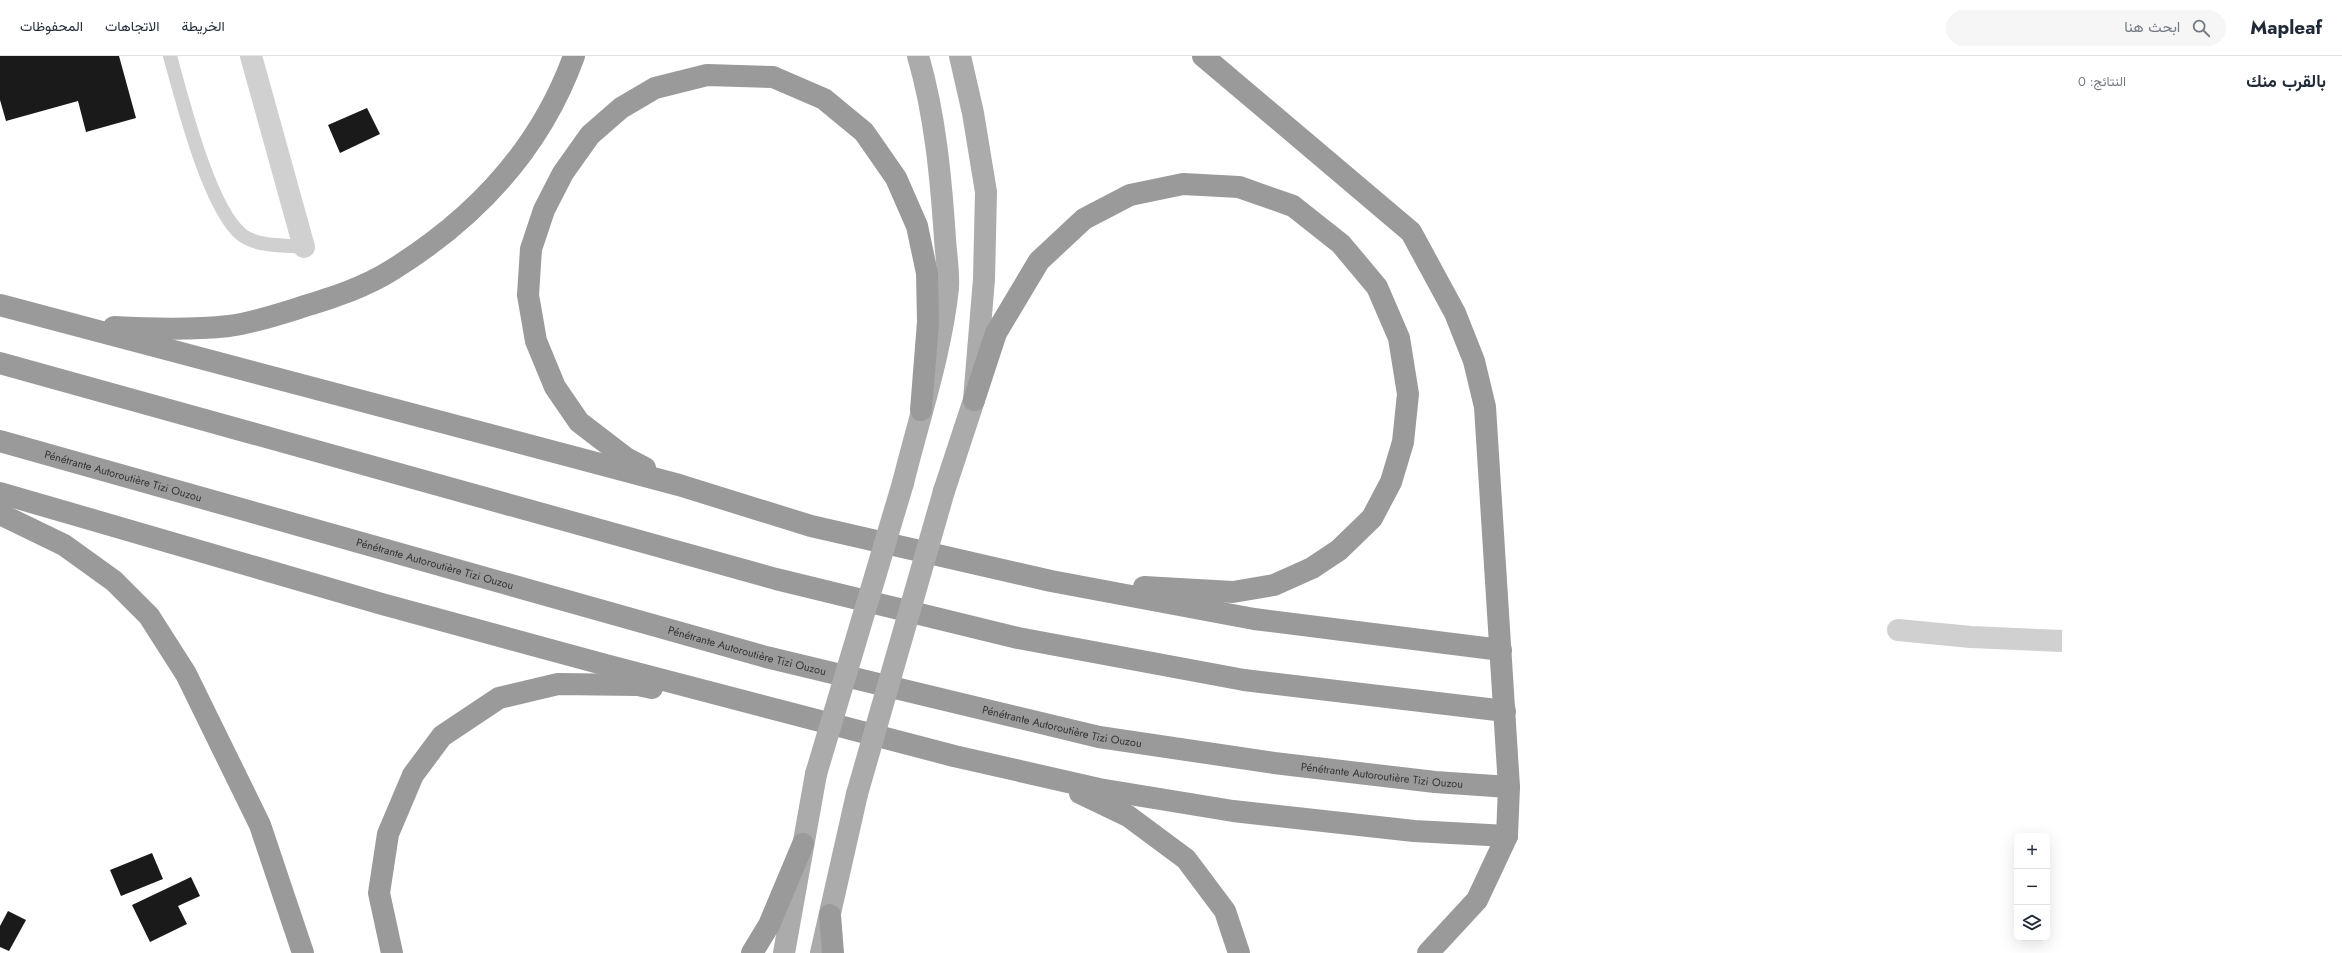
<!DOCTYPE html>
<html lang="ar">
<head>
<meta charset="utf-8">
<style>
  body { margin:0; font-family:Jost,Vazirmatn,sans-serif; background:#f6f6f7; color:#1f2937; direction:rtl }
  .controls { position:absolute; right:12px; bottom:12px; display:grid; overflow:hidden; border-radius:8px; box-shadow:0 4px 16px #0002 }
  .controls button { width:36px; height:36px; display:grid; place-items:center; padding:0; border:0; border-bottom:1px solid #e0e1e3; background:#fff; color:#1f2937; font:20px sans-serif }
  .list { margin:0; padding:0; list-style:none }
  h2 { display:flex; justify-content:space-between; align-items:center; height:52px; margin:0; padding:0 16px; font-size:17px }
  h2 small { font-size:13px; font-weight:400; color:#747a83 }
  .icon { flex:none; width:22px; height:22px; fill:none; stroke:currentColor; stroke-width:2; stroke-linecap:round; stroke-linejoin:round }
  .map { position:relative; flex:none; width:2062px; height:897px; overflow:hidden; direction:ltr }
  header { display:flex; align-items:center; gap:24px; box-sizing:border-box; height:56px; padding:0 20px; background:#fff; border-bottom:1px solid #e0e1e3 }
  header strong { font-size:19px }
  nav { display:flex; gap:22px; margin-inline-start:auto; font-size:14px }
  .search { width:280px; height:36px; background:#f6f6f7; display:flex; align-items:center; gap:10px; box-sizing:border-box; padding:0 14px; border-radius:22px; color:#747a83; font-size:15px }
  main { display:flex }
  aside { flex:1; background:#fff }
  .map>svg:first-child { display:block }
  .building { fill:#1a1a1a }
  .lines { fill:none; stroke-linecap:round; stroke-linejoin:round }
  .service { stroke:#d0d0d0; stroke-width:14 }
  .minor { stroke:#d0d0d0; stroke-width:22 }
  .primary { stroke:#ababab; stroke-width:22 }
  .motorway { stroke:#9a9a9a; stroke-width:22 }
  .primary-bridge { stroke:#ababab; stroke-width:22 }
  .labels { text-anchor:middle; stroke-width:4; stroke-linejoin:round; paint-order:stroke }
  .street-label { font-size:11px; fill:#333; stroke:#fff }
</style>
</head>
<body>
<header>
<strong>Mapleaf</strong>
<div class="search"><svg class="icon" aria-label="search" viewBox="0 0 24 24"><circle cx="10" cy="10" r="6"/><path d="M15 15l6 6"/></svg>ابحث هنا</div>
<nav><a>الخريطة</a><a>الاتجاهات</a><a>المحفوظات</a></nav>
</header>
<main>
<aside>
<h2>بالقرب منك<small>النتائج: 0</small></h2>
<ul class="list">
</ul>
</aside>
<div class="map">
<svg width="2062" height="897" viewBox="0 0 2062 897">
  <rect width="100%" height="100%" fill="#fff"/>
  <g class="building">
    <path d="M0 0H119L136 62 86 76 78 45 6 65 0 44Z"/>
    <path d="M367 52 380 78 340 97 328 69Z"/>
    <path d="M152 797 163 823 121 840 110 814Z"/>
    <path d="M191 821 200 840 178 850 187 868 150 886 132 849Z"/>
    <path d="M8 855 26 864 9 895 0 891V870Z"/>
  </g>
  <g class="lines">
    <path class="service" d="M170 0C182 43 209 153 242 179 258 191 285 189 304 191"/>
    <g class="minor">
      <path d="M251 0 304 191"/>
      <path d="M1898 574 1971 581 2062 585"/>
    </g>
    <g class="primary">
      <path d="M903 427C919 362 941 298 948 232 949 216 946 199 945 183 941 122 935 58 918 0"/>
      <path d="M944 435 974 344 984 223 986 136 973 57 960 0"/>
      <path d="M784 897 816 718"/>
      <path d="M821 897 857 738"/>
    </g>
    <g class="motorway">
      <path d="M1203 0 1411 176 1455 257 1474 305 1485 351 1509 731 1507 780 1477 844 1428 897"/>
      <path d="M0 249 679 429 811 470 1051 525 1254 563 1501 594"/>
      <path d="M114 271C152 273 192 274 229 270 252 267 277 259 299 252 330 242 364 232 392 214 476 162 540 94 574 0"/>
      <path d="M0 307 776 523 1018 582 1244 624 1505 655"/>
      <path d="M974 344 996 277 1039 205 1084 163 1130 139 1183 128 1239 131 1293 150 1341 188 1377 231 1399 282 1408 338 1403 386 1391 426 1372 462 1339 494 1312 512 1274 529 1233 536 1144 531"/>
      <path id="s1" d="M0 385 766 601 1099 681 1274 707 1435 726 1509 731"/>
      <path d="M645 412 626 402 579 366 555 331 536 285 528 239 531 193 544 154 563 117 590 79 621 52 655 32 707 19 773 21 824 43 864 76 896 122 917 170 927 217 928 266 921 354"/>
      <path d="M0 437 382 548 606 609 954 700 1099 733 1233 755 1414 775 1507 780"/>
      <path d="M0 458 64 489 114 525 149 560 186 618 260 769 303 897"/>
      <path d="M1080 737 1128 760 1186 803 1225 855 1239 897"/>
      <path d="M830 859 833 897"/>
      <path d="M392 897 379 837 388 778 413 719 442 680 499 642 558 628 638 629 652 632"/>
      <path d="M752 897 769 869 803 788"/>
    </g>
    <g class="primary-bridge">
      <path d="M816 718 903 427"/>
      <path d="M857 738 944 435"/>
    </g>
  </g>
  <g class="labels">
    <g class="street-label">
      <text dy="4" stroke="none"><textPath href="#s1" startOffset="128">Pénétrante Autoroutière Tizi Ouzou</textPath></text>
      <text dy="4" stroke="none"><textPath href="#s1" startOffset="452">Pénétrante Autoroutière Tizi Ouzou</textPath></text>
      <text dy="4" stroke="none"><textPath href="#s1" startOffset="776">Pénétrante Autoroutière Tizi Ouzou</textPath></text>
      <text dy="4" stroke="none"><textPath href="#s1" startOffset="1100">Pénétrante Autoroutière Tizi Ouzou</textPath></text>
      <text dy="4" stroke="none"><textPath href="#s1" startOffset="1424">Pénétrante Autoroutière Tizi Ouzou</textPath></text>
    </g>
  </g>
</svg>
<div class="controls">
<button>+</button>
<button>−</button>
<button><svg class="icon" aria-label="layers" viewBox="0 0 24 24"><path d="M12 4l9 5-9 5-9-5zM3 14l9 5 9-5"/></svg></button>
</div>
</div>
</main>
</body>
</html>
